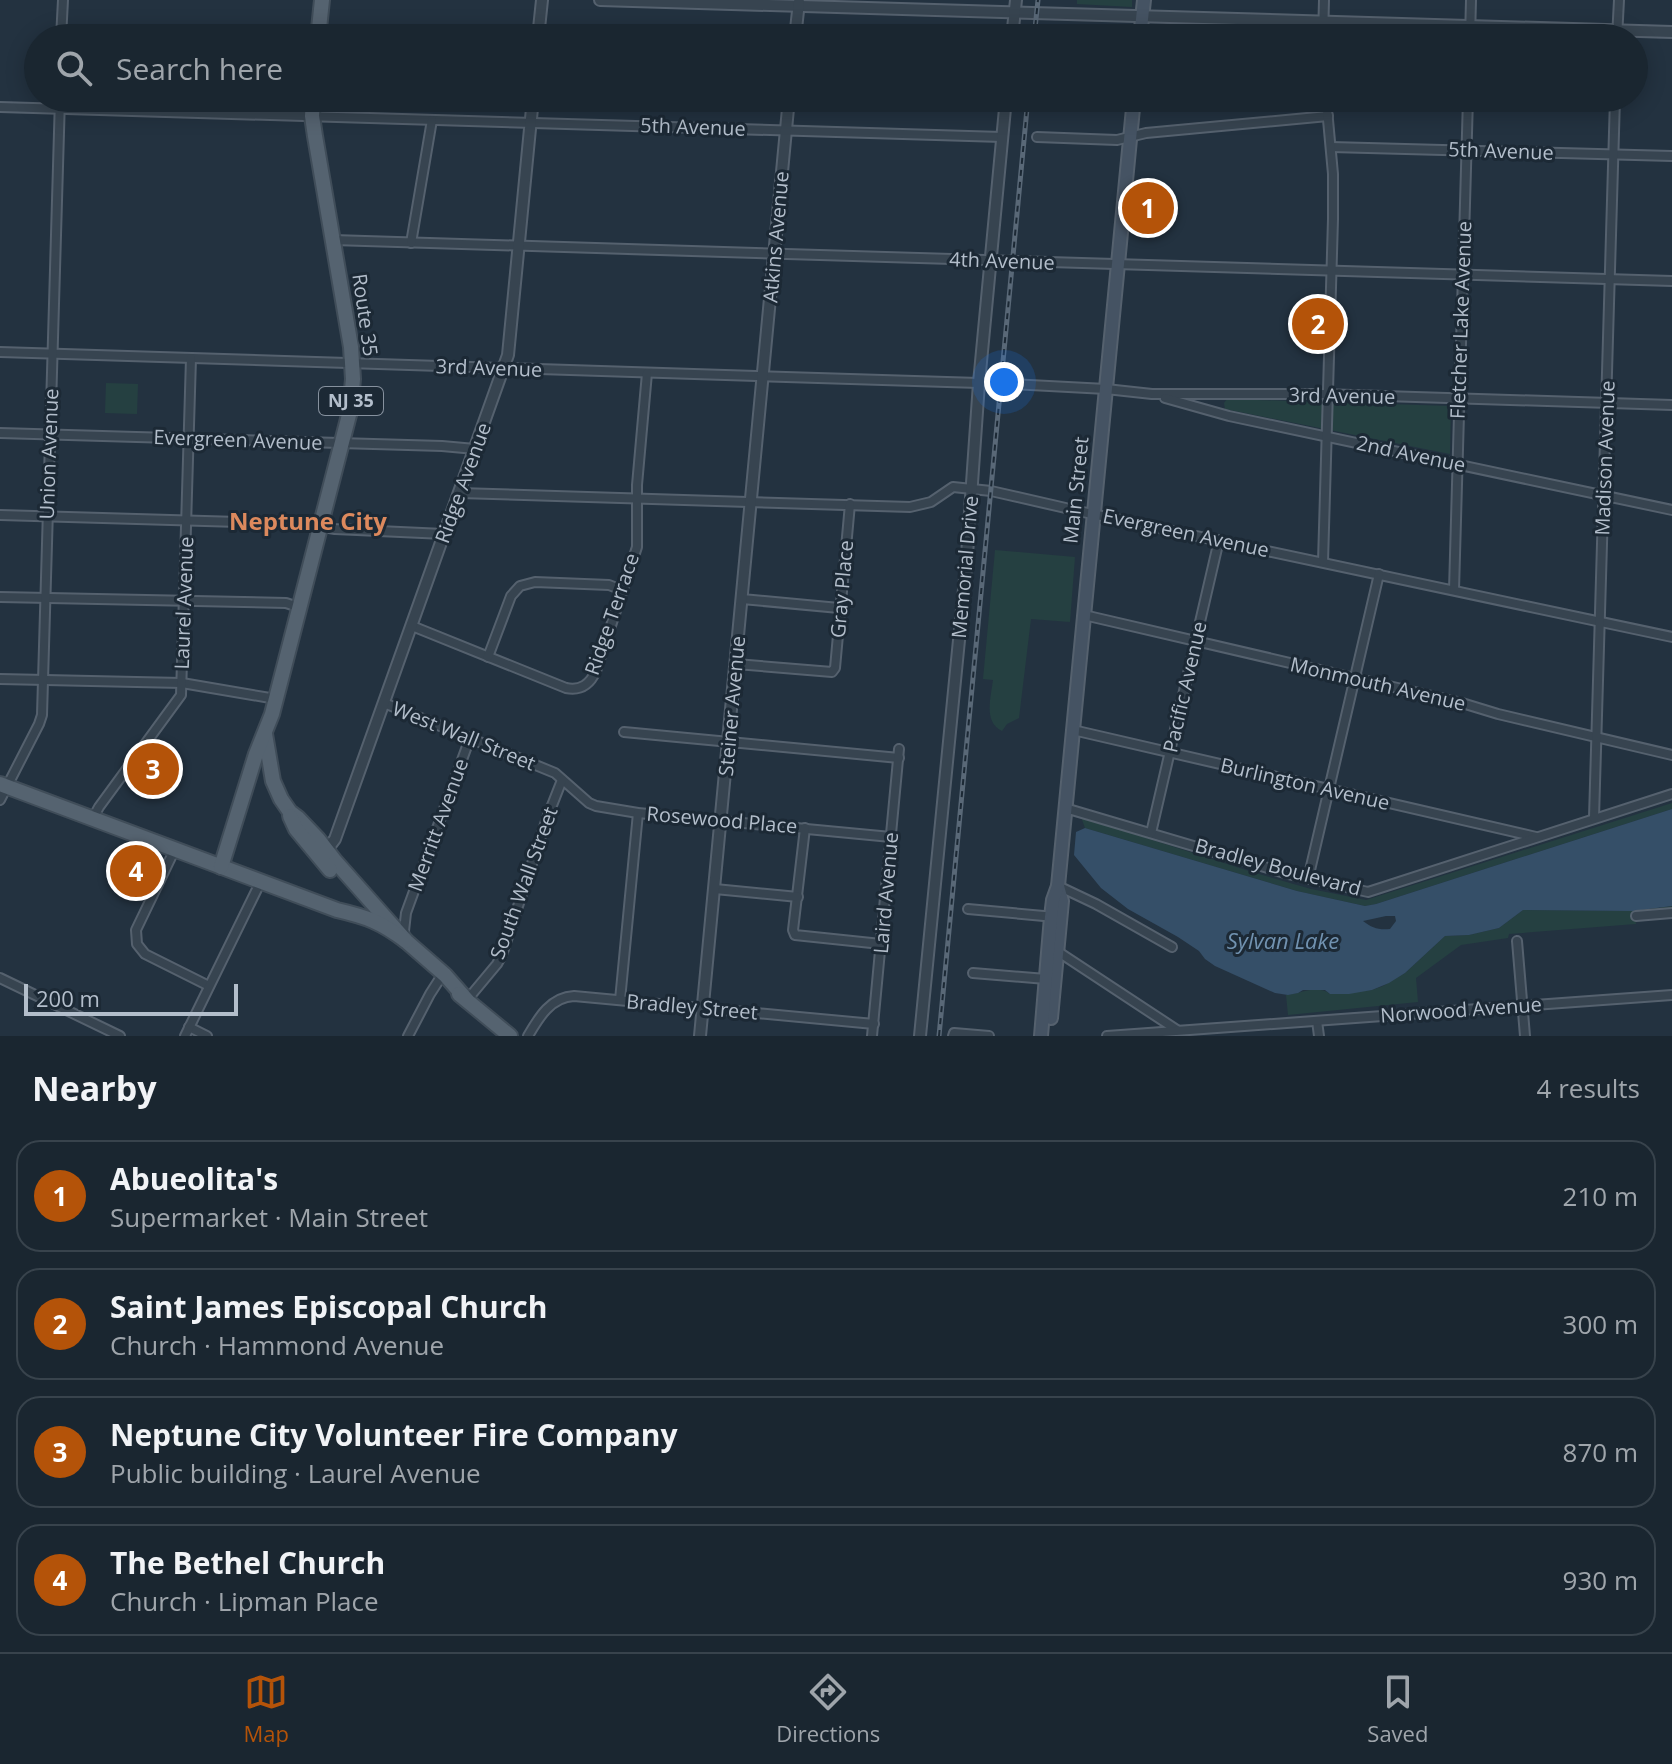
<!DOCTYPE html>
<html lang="en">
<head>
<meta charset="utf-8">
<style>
  body { margin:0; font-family:"Open Sans",sans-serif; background:#232e38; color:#f1f3f6 }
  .scale { position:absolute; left:24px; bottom:20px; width:214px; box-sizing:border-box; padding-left:8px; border:4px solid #b3becb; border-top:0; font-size:22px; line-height:28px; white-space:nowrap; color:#b3becb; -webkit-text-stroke:6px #1c2935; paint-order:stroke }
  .you { position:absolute; left:1004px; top:382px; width:28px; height:28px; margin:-20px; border:6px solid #fff; border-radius:50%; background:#1a73e8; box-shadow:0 0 0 12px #1a73e833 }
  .badge { display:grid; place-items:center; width:52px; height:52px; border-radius:50%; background:#b45309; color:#fff; font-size:26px; font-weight:700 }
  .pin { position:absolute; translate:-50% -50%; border:4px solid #fff; box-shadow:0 2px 8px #0006 }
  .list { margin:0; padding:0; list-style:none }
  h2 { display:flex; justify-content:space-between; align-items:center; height:104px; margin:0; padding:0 32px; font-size:34px }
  h2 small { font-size:26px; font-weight:400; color:#9fa5ab }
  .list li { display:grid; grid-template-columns:52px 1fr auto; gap:24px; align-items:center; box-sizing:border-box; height:112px; margin:0 16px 16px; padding:0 16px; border:2px solid #38434c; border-radius:24px }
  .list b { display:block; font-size:30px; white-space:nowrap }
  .list p { margin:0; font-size:26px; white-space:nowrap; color:#9fa5ab }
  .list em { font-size:26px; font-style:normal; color:#9fa5ab }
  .icon { flex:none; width:44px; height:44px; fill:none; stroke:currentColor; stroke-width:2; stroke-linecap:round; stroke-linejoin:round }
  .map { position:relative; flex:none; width:1672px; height:1036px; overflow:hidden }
  .search { position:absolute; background:#1a2630; box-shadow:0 4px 20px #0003; left:24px; right:24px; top:24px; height:88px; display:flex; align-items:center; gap:20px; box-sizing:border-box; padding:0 28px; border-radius:44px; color:#9fa5ab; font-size:30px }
  .sheet { height:616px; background:#1a2630 }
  nav { display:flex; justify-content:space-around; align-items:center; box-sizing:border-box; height:112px; border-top:2px solid #38434c; background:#1a2630; font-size:22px; color:#9fa5ab }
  nav a { display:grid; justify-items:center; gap:4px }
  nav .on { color:#b45309 }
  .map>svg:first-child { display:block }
  .green { fill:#254041 }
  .water { fill:#354f68; fill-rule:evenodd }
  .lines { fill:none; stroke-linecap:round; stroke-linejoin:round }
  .minor-casing { stroke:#55616e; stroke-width:12 }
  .tertiary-casing { stroke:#55616e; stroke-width:14 }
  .secondary-casing { stroke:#55616e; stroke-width:16 }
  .primary-casing { stroke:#404d59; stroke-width:18 }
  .minor { stroke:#374450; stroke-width:8 }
  .tertiary { stroke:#374450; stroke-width:10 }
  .secondary { stroke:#455363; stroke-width:12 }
  .primary { stroke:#556370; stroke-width:14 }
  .rail-casing { stroke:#596877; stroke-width:5 }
  .rail { stroke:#1c2935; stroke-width:2; stroke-dasharray:6; stroke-linecap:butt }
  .labels { text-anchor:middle; stroke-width:6; stroke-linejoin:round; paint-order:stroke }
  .shield { fill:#1c2935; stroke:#86919e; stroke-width:2 }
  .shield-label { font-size:18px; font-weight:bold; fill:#b3becb }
  .street-label { font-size:20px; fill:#b3becb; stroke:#1c2935 }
  .water-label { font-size:22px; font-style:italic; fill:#7192b0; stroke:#1c2935 }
  .quarter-label { font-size:24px; font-weight:bold; fill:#dc895d; stroke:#1c2935 }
</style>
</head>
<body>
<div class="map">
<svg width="1672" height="1036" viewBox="0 0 1672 1036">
  <rect width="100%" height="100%" fill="#233240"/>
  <g class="green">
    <path d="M1077 0H1132V7L1077 4Z"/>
    <path d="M106 383 138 384 137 414 105 413Z"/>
    <path d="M1227 399 1451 406 1450 454 1225 409 1224 403Z"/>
    <path d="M995 550 1075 557 1070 622 1031 619 1019 718 1007 724 1002 731C983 722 991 697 993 680L983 679Z"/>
    <path d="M1672 803V809L1376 904 1365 906 1297 891 1085 828 1081 817 1252 872 1311 889 1366 900Z"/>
    <path d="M1672 906V911L1635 914 1636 924 1509 934 1508 938 1461 945 1416 978 1418 1002 1288 1015 1286 995C1300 994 1317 984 1330 994L1372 990 1383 986 1405 973 1445 936 1469 935 1499 928 1523 910 1633 911Z"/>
  </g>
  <path class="water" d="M1672 809V906L1633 911 1523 910 1499 928 1469 935 1445 936 1405 973 1389 983 1372 990 1349 994H1330L1325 990H1303L1298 993 1288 995 1275 993 1215 966 1205 959 1199 951 1178 937 1128 909 1101 888 1074 855 1076 832 1085 828 1297 891 1365 906 1376 904ZM1386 916H1395L1396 921 1390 929C1378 930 1372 928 1363 921Z"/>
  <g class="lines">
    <defs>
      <g id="minor">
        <path d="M61 38 63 0"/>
        <path d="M1323 38 1324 0"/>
        <path d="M1470 38 1471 0"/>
        <path d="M1617 38 1619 0"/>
        <path d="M0 107 1002 137"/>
        <path d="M1037 137 1117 140 1146 133 1328 116"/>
        <path d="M1331 147 1672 156"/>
        <path d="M333 240 1672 281"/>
        <path d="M411 243 432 120"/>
        <path d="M0 352 979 383"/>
        <path d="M1012 384 1106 389 1152 394H1321L1672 405"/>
        <path d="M1165 398 1229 416 1672 510"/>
        <path d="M0 433 442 446 475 449"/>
        <path d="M459 493 910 507 931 502 953 487 991 491 1083 512 1672 637"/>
        <path d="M0 515 306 524 335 529 444 534"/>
        <path d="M1323 562 1333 219V174L1326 98"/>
        <path d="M1454 590 1468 98"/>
        <path d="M0 597 286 603 298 607"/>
        <path d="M742 599 839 608"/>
        <path d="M1084 615 1462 703 1498 714 1672 755"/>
        <path d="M412 626 566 688C581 691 590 684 596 671L637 547V485L647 373"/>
        <path d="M488 657 511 596 520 586 535 582 609 585 622 590"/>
        <path d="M736 664 832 672 835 668 850 504"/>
        <path d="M0 679 182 683 276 699"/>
        <path d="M384 703 555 773 589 803 596 806 638 813 891 837"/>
        <path d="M1073 730 1536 837"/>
        <path d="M624 732 899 758"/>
        <path d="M0 800 39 724 42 715 60 98"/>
        <path d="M1065 808 1288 874 1368 892 1672 794"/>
        <path d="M93 818 99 807 181 695 191 358"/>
        <path d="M1594 818 1615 98"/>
        <path d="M805 828 793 930 795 935 881 944"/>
        <path d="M1151 833 1219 540"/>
        <path d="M175 849 136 930 137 944 145 954 209 986"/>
        <path d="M1308 879 1379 574"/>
        <path d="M1058 886 1096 904 1172 947"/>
        <path d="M715 889 798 897"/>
        <path d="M968 909 1055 917"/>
        <path d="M1636 916 1672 913"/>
        <path d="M405 937 404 931 406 913 470 738"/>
        <path d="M1517 941 1525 1036"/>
        <path d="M1057 951 1177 1030"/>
        <path d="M973 973 1046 979"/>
        <path d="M0 978 120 1036"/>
        <path d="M467 1000 497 964 502 955 547 818 562 780"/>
        <path d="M620 1000 638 813"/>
        <path d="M1317 1021 1319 1036"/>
        <path d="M189 1027 207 1036"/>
        <path d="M185 1036 261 881"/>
        <path d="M408 1036 430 994 439 980"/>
        <path d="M528 1036C539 1017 551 997 574 996L874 1024"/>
        <path d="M872 1036 899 749"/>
        <path d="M953 1036 954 1033 989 1036"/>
        <path d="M1107 1036 1672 995"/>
      </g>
      <g id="tertiary">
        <path d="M600 0 1672 32"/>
        <path d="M538 38 542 0"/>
        <path d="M795 38 799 2"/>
        <path d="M1012 38 1016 0"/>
        <path d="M326 851 335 839 508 355 533 98"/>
        <path d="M700 1036 789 98"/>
        <path d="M920 1036 966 569 979 383 1006 98"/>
      </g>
      <g id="secondary">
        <path d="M1140 38 1144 0"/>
        <path d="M1051 1018 1062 901 1058 886"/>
        <path d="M1041 1036 1051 917 1053 900 1058 886 1134 98"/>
      </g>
      <g id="primary">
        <path d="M318 38 322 0"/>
        <path d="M265 734 273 781 281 799 290 812 298 818 318 839 335 861 406 941 445 975 467 1000"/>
        <path d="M0 784 337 910C367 917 381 922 406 941"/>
        <path d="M290 816 296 829 330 870"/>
        <path d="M221 867 256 754 272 714 350 411 353 379 351 347 315 136 312 116 313 98"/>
        <path d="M459 994 510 1036"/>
      </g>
    </defs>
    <use href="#minor" class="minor-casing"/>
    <use href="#tertiary" class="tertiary-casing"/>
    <use href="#secondary" class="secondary-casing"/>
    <use href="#primary" class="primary-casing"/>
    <use href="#minor" class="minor"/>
    <use href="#tertiary" class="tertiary"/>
    <use href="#secondary" class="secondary"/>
    <use href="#primary" class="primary"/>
    <defs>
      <g id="rail">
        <path d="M1034 38 1038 0"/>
        <path d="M939 1036 1028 98"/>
      </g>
    </defs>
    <use href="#rail" class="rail-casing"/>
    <use href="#rail" class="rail"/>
  </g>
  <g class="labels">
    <rect class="shield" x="319" y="387" width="64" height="28" rx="6"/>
    <g class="shield-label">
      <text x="351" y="407">NJ 35</text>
    </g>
    <g class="street-label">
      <text transform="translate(693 127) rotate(2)" y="7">5th Avenue</text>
      <text transform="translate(1501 151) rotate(2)" y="7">5th Avenue</text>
      <text transform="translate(776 237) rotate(-85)" y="7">Atkins Avenue</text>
      <text transform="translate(1002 261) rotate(2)" y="7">4th Avenue</text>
      <text transform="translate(365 315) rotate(82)" y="7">Route 35</text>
      <text transform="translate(1461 320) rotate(-88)" y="7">Fletcher Lake Avenue</text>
      <text transform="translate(489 368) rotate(2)" y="7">3rd Avenue</text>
      <text transform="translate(1342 396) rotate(1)" y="7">3rd Avenue</text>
      <text transform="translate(238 440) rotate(2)" y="7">Evergreen Avenue</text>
      <text transform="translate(49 454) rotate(-88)" y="7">Union Avenue</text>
      <text transform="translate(1411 454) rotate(12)" y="7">2nd Avenue</text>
      <text transform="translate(1605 458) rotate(-88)" y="7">Madison Avenue</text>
      <text transform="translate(463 483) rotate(-70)" y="7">Ridge Avenue</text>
      <text transform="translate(1076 490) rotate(-84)" y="7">Main Street</text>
      <text transform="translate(1186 533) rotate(12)" y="7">Evergreen Avenue</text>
      <text transform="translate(965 567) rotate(-85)" y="7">Memorial Drive</text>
      <text transform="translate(842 589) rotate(-85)" y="7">Gray Place</text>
      <text transform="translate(184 603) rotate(-88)" y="7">Laurel Avenue</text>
      <text transform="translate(612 614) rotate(-71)" y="7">Ridge Terrace</text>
      <text transform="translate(1378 684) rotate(13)" y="7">Monmouth Avenue</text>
      <text transform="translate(1185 687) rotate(-77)" y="7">Pacific Avenue</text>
      <text transform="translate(732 706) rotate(-85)" y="7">Steiner Avenue</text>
      <text transform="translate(464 736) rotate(22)" y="7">West Wall Street</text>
      <text transform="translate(1305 784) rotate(13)" y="7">Burlington Avenue</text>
      <text transform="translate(722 820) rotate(5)" y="7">Rosewood Place</text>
      <text transform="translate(438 825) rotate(-70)" y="7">Merritt Avenue</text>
      <text transform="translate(1278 867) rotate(15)" y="7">Bradley Boulevard</text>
      <text transform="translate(524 883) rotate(-70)" y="7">South Wall Street</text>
      <text transform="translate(886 893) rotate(-85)" y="7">Laird Avenue</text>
      <text transform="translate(692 1007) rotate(5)" y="7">Bradley Street</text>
      <text transform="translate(1461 1010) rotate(-4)" y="7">Norwood Avenue</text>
    </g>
    <g class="water-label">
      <text x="1283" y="949">Sylvan Lake</text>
    </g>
    <g class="quarter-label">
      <text x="308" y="530">Neptune City</text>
    </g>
  </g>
</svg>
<div class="scale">200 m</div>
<div class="you"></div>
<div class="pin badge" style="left:1148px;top:208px">1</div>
<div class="pin badge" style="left:1318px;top:324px">2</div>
<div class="pin badge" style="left:153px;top:769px">3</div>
<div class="pin badge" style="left:136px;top:871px">4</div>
<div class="search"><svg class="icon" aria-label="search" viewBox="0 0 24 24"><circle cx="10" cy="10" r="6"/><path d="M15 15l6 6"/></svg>Search here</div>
</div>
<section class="sheet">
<h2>Nearby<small>4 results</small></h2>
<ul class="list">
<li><span class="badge">1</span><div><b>Abueolita's</b><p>Supermarket · Main Street</p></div><em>210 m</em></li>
<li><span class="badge">2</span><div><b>Saint James Episcopal Church</b><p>Church · Hammond Avenue</p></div><em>300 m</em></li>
<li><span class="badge">3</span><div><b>Neptune City Volunteer Fire Company</b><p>Public building · Laurel Avenue</p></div><em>870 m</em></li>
<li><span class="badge">4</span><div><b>The Bethel Church</b><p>Church · Lipman Place</p></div><em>930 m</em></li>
</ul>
</section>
<nav>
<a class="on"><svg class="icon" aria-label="map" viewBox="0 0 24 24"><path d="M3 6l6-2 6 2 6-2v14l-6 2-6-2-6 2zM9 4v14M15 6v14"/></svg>Map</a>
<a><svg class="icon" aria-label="directions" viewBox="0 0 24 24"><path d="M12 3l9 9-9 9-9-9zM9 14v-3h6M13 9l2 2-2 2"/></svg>Directions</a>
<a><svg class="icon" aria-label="saved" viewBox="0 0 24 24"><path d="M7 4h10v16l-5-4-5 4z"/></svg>Saved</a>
</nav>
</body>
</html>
